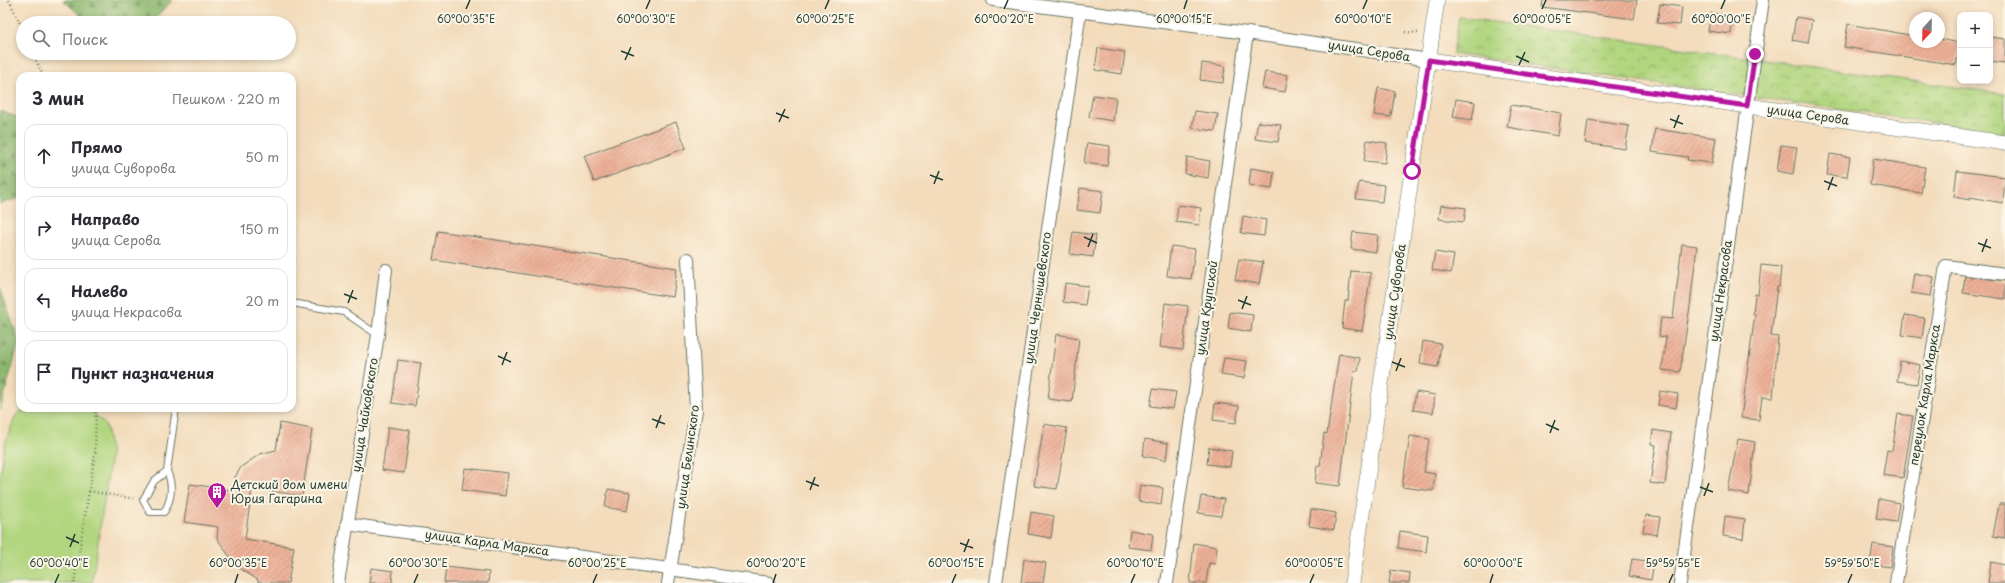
<!DOCTYPE html>
<html lang="ru">
<head>
<meta charset="utf-8">
<style>
  body { margin:0; font-family:"Playpen Sans",sans-serif; background:#f7f7f7; color:#2b2b33 }
  .controls { position:absolute; right:12px; top:12px; display:grid; overflow:hidden; border-radius:8px; box-shadow:0 2px 6px #0003 }
  .controls button { width:36px; height:36px; display:grid; place-items:center; padding:0; border:0; border-bottom:1px solid #e1e1e2; background:#fff; color:#2b2b33; font:20px sans-serif }
  .compass { position:absolute; left:1909px; top:12px; width:36px; height:36px; border-radius:50%; background:#fff; box-shadow:0 2px 6px #0003; rotate:202deg }
  .stop { position:absolute; width:12px; height:12px; margin:-9px; border:3px solid #b5179e; border-radius:50%; background:#fff }
  .stop.end { background:#b5179e; border-color:#fff; box-shadow:0 1px 4px #0008 }
  .list { margin:0; padding:0; list-style:none }
  h2 { display:flex; justify-content:space-between; align-items:center; height:52px; margin:0; padding:0 16px; font-size:17px }
  h2 small { font-size:13px; font-weight:400; color:#7c7c81 }
  .list li { display:grid; grid-template-columns:26px 1fr auto; gap:12px; align-items:center; box-sizing:border-box; height:64px; margin:0 8px 8px; padding:0 8px; border:1px solid #e1e1e2; border-radius:12px }
  .list b { display:block; font-size:15px; white-space:nowrap }
  .list p { margin:0; font-size:13px; white-space:nowrap; color:#7c7c81 }
  .list em { font-size:13px; font-style:normal; color:#7c7c81 }
  .icon { flex:none; width:22px; height:22px; fill:none; stroke:currentColor; stroke-width:2; stroke-linecap:round; stroke-linejoin:round }
  .map { position:relative; flex:none; width:2005px; height:583px; overflow:hidden }
  .search { position:absolute; background:#fff; box-shadow:0 2px 6px #0003; left:16px; top:16px; width:280px; height:44px; display:flex; align-items:center; gap:10px; box-sizing:border-box; padding:0 14px; border-radius:22px; color:#7c7c81; font-size:15px }
  .panel { position:absolute; background:#fff; box-shadow:0 2px 6px #0003; left:16px; top:72px; width:280px; height:340px; border-radius:12px }
  .map>svg:first-child { display:block }
  .forest { fill:url(#forest-firs); stroke:#567a51 }
  .park { fill:url(#park-crowns); stroke:#688a5a }
  .pitch { fill:#b1d67f; stroke:#688a5a }
  .building { fill:url(#building-hatch) }
  .lines { fill:none; stroke-linecap:round; stroke-linejoin:round }
  .service-casing { stroke:#697463; stroke-width:8 }
  .minor-casing { stroke:#697463; stroke-width:14 }
  .tertiary-casing { stroke:#697463; stroke-width:16 }
  .path { stroke:#697463; stroke-width:2.5; stroke-dasharray:1 3; stroke-linecap:butt }
  .service { stroke:#fff; stroke-width:6 }
  .minor { stroke:#fff; stroke-width:12 }
  .tertiary { stroke:#fff; stroke-width:15 }
  .route { stroke:#b5179e; stroke-width:5 }
  .ticks { fill:none; stroke:#1f3d34; stroke-width:1.5 }
  .labels { text-anchor:middle; stroke-width:4; stroke-linejoin:round; paint-order:stroke }
  .street-label { font-size:12px; fill:#1f3d34; stroke:#fcf5e5 }
  .poi-label { font-size:12px; fill:#1f3d34; stroke:#fcf5e5; text-anchor:start }
  .ticks-label { font-size:10px; text-anchor:middle; fill:#1f3d34; stroke:#fcf5e5; stroke-width:4; stroke-linejoin:round; paint-order:stroke }
</style>
</head>
<body>
<div class="map">
<svg width="2005" height="583" viewBox="0 0 2005 583">
  <defs>
    <pattern id="forest-firs" width="22" height="20" patternUnits="userSpaceOnUse"><rect width="22" height="20" fill="#8cb76e"/><path d="M5 1l3.5 6h-7zM16 11l3.5 6h-7z" fill="#72965b"/></pattern>
    <pattern id="park-crowns" width="20" height="18" patternUnits="userSpaceOnUse"><rect width="20" height="18" fill="#b1d67f"/><path d="M2 6a3 3 0 1 1 6 0M12 15a3 3 0 1 1 6 0" fill="none" stroke="#8faf69"/></pattern>
    <pattern id="building-hatch" width="6" height="6" patternUnits="userSpaceOnUse"><rect width="6" height="6" fill="#eeb198"/><path d="M-1 1l2-2M0 6l6-6M5 7l2-2" fill="none" stroke="#c0917d"/></pattern>
  </defs>
  <rect width="100%" height="100%" fill="#fcf5e5"/>
  <filter id="ink" filterUnits="userSpaceOnUse"><feTurbulence type="fractalNoise" baseFrequency=".025" numOctaves="2"/><feDisplacementMap in="SourceGraphic" scale="8" xChannelSelector="R" yChannelSelector="G"/><feConvolveMatrix kernelMatrix="1 2 1 2 8 2 1 2 1" color-interpolation-filters="sRGB"/></filter>
  <filter id="wash" filterUnits="userSpaceOnUse"><feTurbulence type="fractalNoise" baseFrequency=".012" numOctaves="4" result="noise"/><feDisplacementMap in="SourceGraphic" scale="16" xChannelSelector="R" yChannelSelector="G"/><feGaussianBlur stdDeviation="0.9" result="paint"/><feColorMatrix in="noise" values="0 0 0 0 0 0 0 0 0 0 0 0 0 0 0 0 0 1.4 0 .05"/><feComposite in="paint" operator="in"/></filter>
  <g filter="url(#wash)">
    <rect width="100%" height="100%" fill="#f3dbbb"/>
    <g class="forest">
      <path d="M63 0H173L150 23H89Z"/>
      <path d="M0 111 20 118V198L0 204Z"/>
      <path d="M0 287 19 342 0 410Z"/>
    </g>
    <path class="park" d="M1459 17 2005 94V133L1453 54Z"/>
    <path class="pitch" d="M26 408H89L106 426 111 455 92 583H0V476L5 443 16 415Z"/>
    <g id="blocks">
      <g class="building">
        <path d="M1543 0H1637L1634 19 1542 7Z"/>
        <path d="M1660 4 1682 7 1680 25 1657 23Z"/>
        <path d="M1711 13 1733 16 1731 34 1708 31Z"/>
        <path d="M1796 17 1812 20 1808 43 1792 40Z"/>
        <path d="M1848 24 1915 36V42H1939V39L1960 43 1956 65 1844 47Z"/>
        <path d="M1990 37 2005 39V63L1990 61Z"/>
        <path d="M1098 48 1125 52 1122 74 1095 70Z"/>
        <path d="M1202 63 1225 66 1223 83 1200 80Z"/>
        <path d="M1265 72 1288 75 1285 92 1262 88Z"/>
        <path d="M1378 88 1395 91 1391 117 1374 115Z"/>
        <path d="M1093 95 1116 98 1113 121 1089 117Z"/>
        <path d="M1456 99 1475 102 1472 120 1453 117Z"/>
        <path d="M1511 105 1561 113 1558 136 1507 127Z"/>
        <path d="M1195 111 1218 114 1215 131 1192 128Z"/>
        <path d="M1588 120 1629 126 1625 149 1585 143Z"/>
        <path d="M676 122 686 148 594 182 584 156Z"/>
        <path d="M1258 122 1281 125 1278 142 1255 139Z"/>
        <path d="M1655 129 1716 138 1712 163 1687 160 1688 157 1652 152Z"/>
        <path d="M1367 140 1387 143 1385 163 1364 161Z"/>
        <path d="M1087 143 1110 146 1107 166 1084 163Z"/>
        <path d="M1781 145 1797 147 1793 174 1777 171Z"/>
        <path d="M1830 154 1850 157 1847 177 1827 175Z"/>
        <path d="M1187 157 1210 161 1208 178 1185 174Z"/>
        <path d="M1873 159 1925 167 1921 193 1870 185Z"/>
        <path d="M1251 168 1274 172 1272 189 1249 185Z"/>
        <path d="M1957 171 2005 177 2003 203 1970 197V200L1954 197Z"/>
        <path d="M1359 182 1384 185 1382 202 1356 199Z"/>
        <path d="M1080 188 1103 191 1100 213 1077 210Z"/>
        <path d="M1178 205 1201 208 1199 225 1176 222Z"/>
        <path d="M1441 205 1466 208 1464 222 1439 219Z"/>
        <path d="M1243 216 1266 220 1264 236 1241 233Z"/>
        <path d="M438 231 677 268 673 297 433 260Z"/>
        <path d="M1073 232 1096 235 1093 257 1070 254Z"/>
        <path d="M1353 232 1378 235 1376 252 1351 249Z"/>
        <path d="M1682 244 1697 246 1690 306 1680 372 1662 370 1666 337 1659 336 1661 318 1673 319Z"/>
        <path d="M1171 246 1195 249 1191 279 1167 276Z"/>
        <path d="M1435 252 1454 255 1451 273 1432 270Z"/>
        <path d="M1239 259 1263 262 1259 284 1235 280Z"/>
        <path d="M1761 265 1781 267 1779 287H1777L1771 336 1778 337 1773 398 1762 397 1759 420 1741 418 1755 314H1753L1755 294 1758 295Z"/>
        <path d="M1351 271 1371 273 1362 331 1342 328 1345 301H1348Z"/>
        <path d="M1914 273 1934 277 1931 296 1911 293Z"/>
        <path d="M1965 276 2005 281V299L1963 293Z"/>
        <path d="M1065 283 1088 286 1085 305 1063 302Z"/>
        <path d="M1165 303 1188 306 1183 350 1160 347Z"/>
        <path d="M1230 312 1253 315 1251 332 1228 328Z"/>
        <path d="M1905 315 1925 318 1922 338 1902 335Z"/>
        <path d="M1056 334 1079 338 1072 402 1048 399Z"/>
        <path d="M1423 341 1441 344 1438 367 1420 364Z"/>
        <path d="M1339 354 1360 358 1358 371H1354L1340 486 1315 483 1317 466H1320L1324 433 1327 434Z"/>
        <path d="M1224 358 1247 361 1244 378 1221 375Z"/>
        <path d="M398 360 421 363 415 406 392 403Z"/>
        <path d="M1900 361 1920 365 1917 384 1897 381Z"/>
        <path d="M1153 389 1176 392 1173 409 1150 406Z"/>
        <path d="M1660 391 1678 394 1676 408 1658 405Z"/>
        <path d="M1416 392 1435 395 1433 413 1413 410Z"/>
        <path d="M1215 403 1239 406 1236 423 1213 420Z"/>
        <path d="M1898 414 1913 416 1903 478 1883 475 1887 450 1892 451Z"/>
        <path d="M280 423 312 429 302 496 252 488 245 539 294 547 288 583H258V580L236 566 217 538 218 527 184 522 190 484 233 490 234 479 241 467 260 454 276 450Z"/>
        <path d="M1044 424 1067 428 1057 489 1034 486Z"/>
        <path d="M388 427 410 430 404 473 382 470Z"/>
        <path d="M1653 430 1671 433 1665 485 1650 483 1656 445 1651 444Z"/>
        <path d="M1410 436 1429 439 1424 472 1435 474 1433 491 1402 487Z"/>
        <path d="M1145 439 1168 443 1166 460 1143 456Z"/>
        <path d="M1738 439 1755 442 1749 495 1728 491Z"/>
        <path d="M1209 447 1232 451 1230 467 1207 464Z"/>
        <path d="M465 468 508 473 505 496 462 490Z"/>
        <path d="M1140 485 1163 488 1161 505 1138 501Z"/>
        <path d="M608 489 630 493 627 511 605 507Z"/>
        <path d="M1201 496 1224 499 1221 516 1198 513Z"/>
        <path d="M1879 499 1899 503 1896 522 1876 519Z"/>
        <path d="M1999 504H2005V538L1993 536Z"/>
        <path d="M1311 509 1336 513 1334 530 1309 526Z"/>
        <path d="M1031 512 1054 516 1051 538 1028 534Z"/>
        <path d="M1646 515 1660 517 1657 535 1643 532Z"/>
        <path d="M1725 516 1745 519 1743 539 1723 536Z"/>
        <path d="M1130 530 1153 534 1151 550 1128 547Z"/>
        <path d="M1400 531 1428 535 1426 552 1398 548Z"/>
        <path d="M1194 543 1217 547 1215 564 1209 563 1206 583H1190Z"/>
        <path d="M1873 544 1893 547 1890 567 1870 564Z"/>
        <path d="M1024 559 1046 563 1043 583H1021Z"/>
        <path d="M1632 559 1654 562 1651 580 1629 576Z"/>
        <path d="M1991 562 2005 565V583H1988Z"/>
        <path d="M446 567 489 572 488 583H444Z"/>
        <path d="M371 568 393 571 392 583H369Z"/>
        <path d="M1391 570 1410 573 1409 583H1389Z"/>
      </g>
    </g>
  </g>
  <g filter="url(#ink)">
    <use href="#blocks" fill-opacity="0" stroke="#697463" stroke-width="1"/>
    <g class="lines">
      <defs>
        <g id="service">
          <path d="M292 303 344 312 378 335"/>
          <path d="M167 471 154 481 143 500 150 512H164C172 499 173 485 167 471L176 408"/>
        </g>
        <g id="minor">
          <path d="M993 0 1247 33 1429 60"/>
          <path d="M347 524 769 583"/>
          <path d="M338 583 378 335 386 270"/>
          <path d="M668 583 696 410 688 259"/>
          <path d="M996 583 1080 12"/>
          <path d="M1167 583 1247 33"/>
          <path d="M1680 583 1763 0"/>
          <path d="M1896 583 1946 266 2005 274"/>
        </g>
        <g id="tertiary">
          <path d="M1429 60 2005 143"/>
          <path d="M1352 583 1437 0"/>
        </g>
      </defs>
      <use href="#service" class="service-casing"/>
      <use href="#minor" class="minor-casing"/>
      <use href="#tertiary" class="tertiary-casing"/>
      <g class="path">
        <path d="M9 0 23 30"/>
        <path d="M1405 32 1419 33"/>
        <path d="M33 53 43 76"/>
        <path d="M89 491 135 499"/>
        <path d="M74 583 95 454 96 408"/>
      </g>
      <use href="#service" class="service"/>
      <use href="#minor" class="minor"/>
      <use href="#tertiary" class="tertiary"/>
    </g>
  </g>
  <g class="lines" filter="url(#ink)">
    <path class="route" d="M1412 171 1429 60 1747 106 1755 54"/>
  </g>
  <path class="ticks" d="M466 9 470 0M646 9 650 0M825 9 829 0M1004 9 1008 0M1184 9 1187 0M1363 9 1367 0M1542 9 1546 0M1721 9 1725 0M621 51 634 56M1516 56 1529 62M625 60 631 47M1519 65 1525 52M776 113 789 118M1670 119 1683 124M779 122 785 109M1674 128 1679 115M930 175 943 180M1824 181 1837 186M934 184 939 171M1828 190 1833 177M1084 237 1097 243M1978 243 1991 248M1088 247 1093 234M1982 252 1987 239M344 294 357 299M1238 300 1251 305M348 303 353 290M1242 309 1247 296M498 356 511 362M1392 362 1405 367M502 365 507 352M1396 371 1401 358M652 419 665 424M1546 424 1559 430M656 428 661 415M1550 433 1555 420M806 481 819 486M1700 487 1713 492M810 490 815 477M1704 496 1709 483M66 537 79 543M960 543 973 548M70 547 75 534M964 552 969 539M55 583 59 574M235 583 238 574M414 583 418 574M593 583 597 574M773 583 776 574M952 583 956 574M1131 583 1135 574M1310 583 1314 574M1490 583 1493 574M1669 583 1673 574M1848 583 1852 574"/>
  <defs>
    <symbol id="building-pin" viewBox="-11 -11 22 30"><path d="M0 17L-7.5 6A9.5 9.5 0 1 1 7.5 6Z" fill="#b5179e" stroke="#fcf5e5"/><path d="M-4-6H4V6H1V3H-1V6H-4ZM-2.5-4.3h1.7v1.8h-1.7ZM.8-4.3h1.7v1.8H.8ZM-2.5-1h1.7V.8h-1.7ZM.8-1h1.7V.8H.8Z" fill="#fff"/></symbol>
  </defs>
  <g fill-rule="evenodd">
    <use href="#building-pin" x="206" y="481" width="22" height="30"/>
  </g>
  <g class="labels">
    <g class="street-label">
      <text transform="translate(1369 51) rotate(9)" y="4">улица Серова</text>
      <text transform="translate(1808 115) rotate(8)" y="4">улица Серова</text>
      <text transform="translate(1721 291) rotate(-82)" y="4">улица Некрасова</text>
      <text transform="translate(1395 292) rotate(-82)" y="4">улица Суворова</text>
      <text transform="translate(1038 298) rotate(-82)" y="4">улица Чернышевского</text>
      <text transform="translate(1207 308) rotate(-82)" y="4">улица Крупской</text>
      <text transform="translate(1925 395) rotate(-81)" y="4">переулок Карла Маркса</text>
      <text transform="translate(365 415) rotate(-81)" y="4">улица Чайковского</text>
      <text transform="translate(688 457) rotate(-82)" y="4">улица Белинского</text>
      <text transform="translate(487 543) rotate(8)" y="4">улица Карла Маркса</text>
    </g>
    <g class="poi-label">
      <text x="231" y="489">Детский дом имени<tspan x="231" dy="14">Юрия Гагарина</tspan></text>
    </g>
  </g>
  <g class="ticks-label">
    <text x="1184" y="23">60°00'15"E</text>
    <text x="466" y="23">60°00'35"E</text>
    <text x="646" y="23">60°00'30"E</text>
    <text x="825" y="23">60°00'25"E</text>
    <text x="1004" y="23">60°00'20"E</text>
    <text x="1363" y="23">60°00'10"E</text>
    <text x="1542" y="23">60°00'05"E</text>
    <text x="1721" y="23">60°00'00"E</text>
    <text x="59" y="567">60°00'40"E</text>
    <text x="238" y="567">60°00'35"E</text>
    <text x="418" y="567">60°00'30"E</text>
    <text x="597" y="567">60°00'25"E</text>
    <text x="776" y="567">60°00'20"E</text>
    <text x="956" y="567">60°00'15"E</text>
    <text x="1135" y="567">60°00'10"E</text>
    <text x="1314" y="567">60°00'05"E</text>
    <text x="1493" y="567">60°00'00"E</text>
    <text x="1673" y="567">59°59'55"E</text>
    <text x="1852" y="567">59°59'50"E</text>
  </g>
</svg>
<div class="controls">
<button>+</button>
<button>−</button>
</div>
<svg class="compass" viewBox="-18 -18 36 36"><path d="M0-13l5 13h-10z" fill="#e53935"/><path d="M0 13l5-13h-10z" fill="#7c7c81"/></svg>
<div class="stop" style="left:1412px;top:171px"></div>
<div class="stop end" style="left:1755px;top:54px"></div>
<div class="search"><svg class="icon" aria-label="search" viewBox="0 0 24 24"><circle cx="10" cy="10" r="6"/><path d="M15 15l6 6"/></svg>Поиск</div>
<section class="panel">
<h2>3 мин<small>Пешком · 220 m</small></h2>
<ul class="list">
<li><svg class="icon" aria-label="ahead" viewBox="0 0 24 24"><path d="M12 20V5M6 11l6-6 6 6"/></svg><div><b>Прямо</b><p>улица Суворова</p></div><em>50 m</em></li>
<li><svg class="icon" aria-label="right" viewBox="0 0 24 24"><path d="M7 20v-9h11M14 6l5 5-5 5"/></svg><div><b>Направо</b><p>улица Серова</p></div><em>150 m</em></li>
<li><svg class="icon" aria-label="left" viewBox="0 0 24 24"><path d="M17 20v-9H6M10 6l-5 5 5 5"/></svg><div><b>Налево</b><p>улица Некрасова</p></div><em>20 m</em></li>
<li><svg class="icon" aria-label="arrive" viewBox="0 0 24 24"><path d="M6 21V4h12l-3 4 3 4H6"/></svg><div><b>Пункт назначения</b></div></li>
</ul>
</section>
</div>
</body>
</html>
